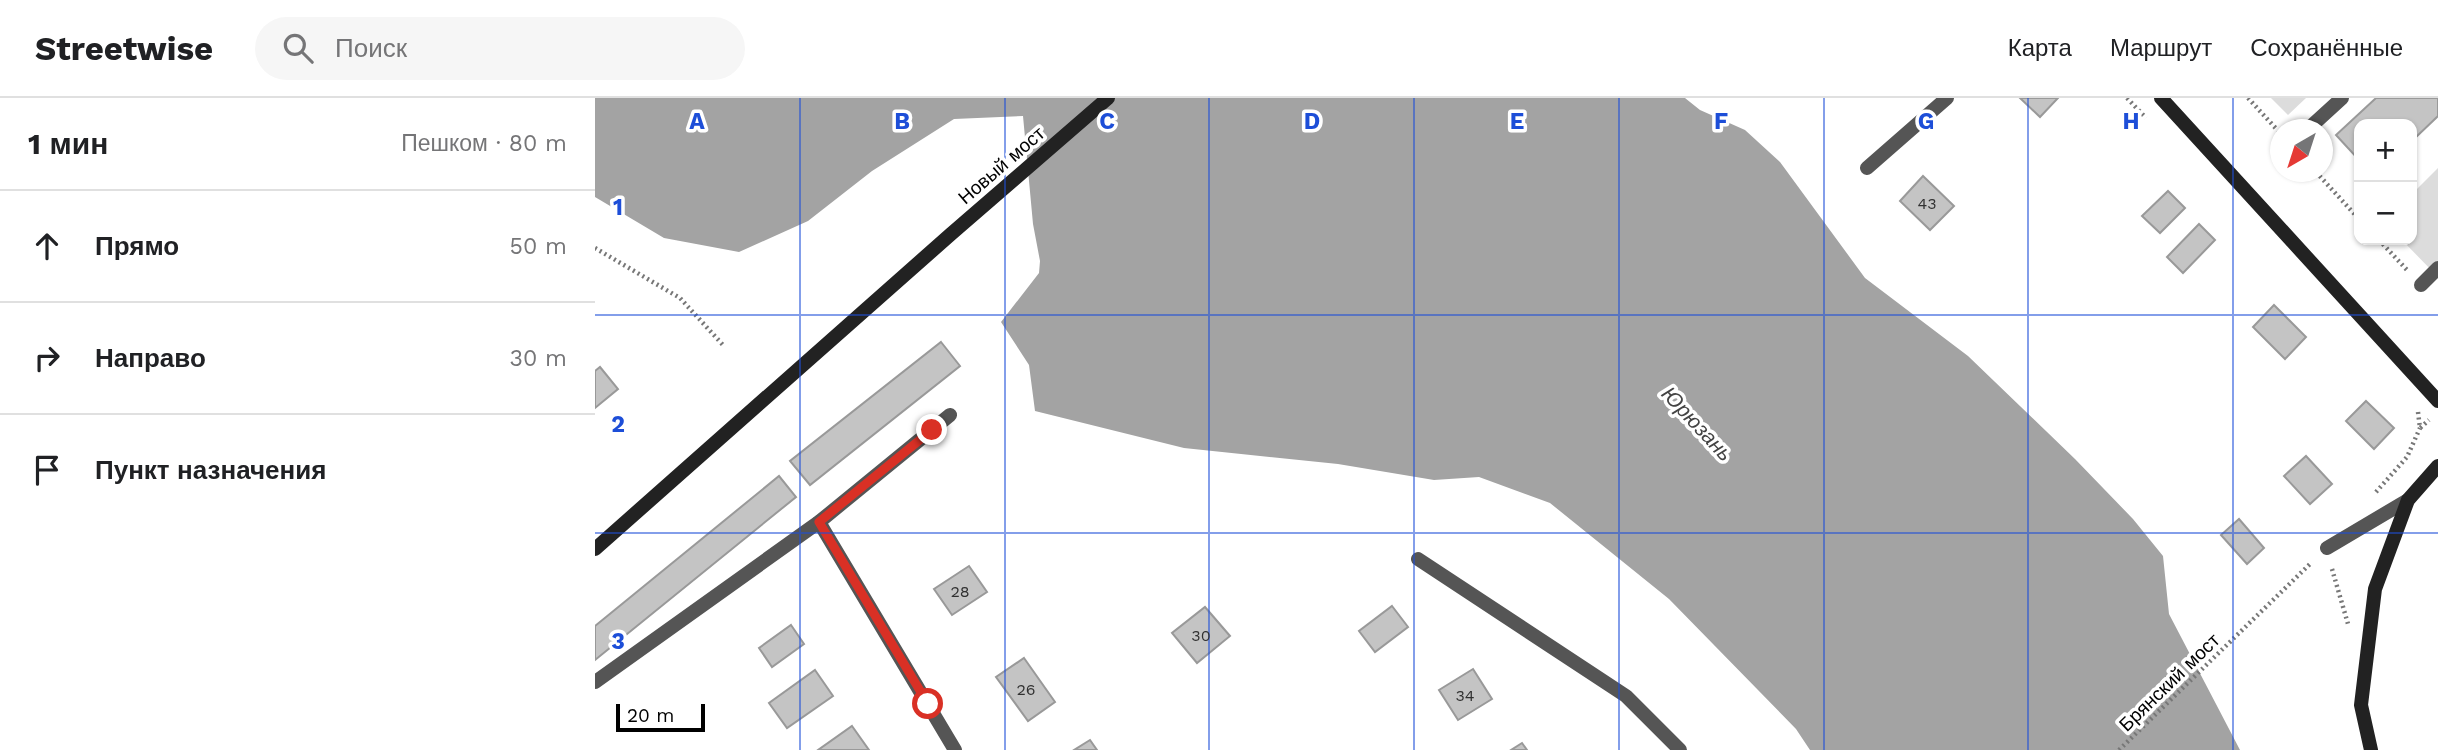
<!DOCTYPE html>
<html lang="ru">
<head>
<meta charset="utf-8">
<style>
  body { margin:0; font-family:"Work Sans",sans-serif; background:#f6f6f6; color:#202124 }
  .controls { position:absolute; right:21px; top:21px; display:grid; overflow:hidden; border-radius:14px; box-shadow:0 2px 5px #0004 }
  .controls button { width:63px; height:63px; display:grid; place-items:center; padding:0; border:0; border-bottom:2px solid #e0e0e0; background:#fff; color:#202124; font:35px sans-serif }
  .compass { position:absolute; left:1675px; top:21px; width:63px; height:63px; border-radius:50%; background:#fff; box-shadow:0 2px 5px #0004; rotate:219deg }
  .scale { position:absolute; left:21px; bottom:18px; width:89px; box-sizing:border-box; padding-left:7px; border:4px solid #000; border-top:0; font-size:19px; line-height:24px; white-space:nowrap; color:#000; -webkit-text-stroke:5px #fff; paint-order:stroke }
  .stop { position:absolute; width:21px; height:21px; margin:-16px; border:5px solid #d93025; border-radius:50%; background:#fff }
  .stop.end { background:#d93025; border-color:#fff; box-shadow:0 2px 7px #0008 }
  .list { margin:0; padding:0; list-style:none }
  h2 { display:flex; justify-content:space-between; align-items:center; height:91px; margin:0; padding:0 28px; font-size:30px }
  h2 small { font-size:23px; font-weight:400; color:#757577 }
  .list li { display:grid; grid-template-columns:46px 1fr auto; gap:21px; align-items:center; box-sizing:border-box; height:112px; padding:0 28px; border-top:2px solid #e0e0e0 }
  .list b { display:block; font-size:26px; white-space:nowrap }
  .list em { font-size:23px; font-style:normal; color:#757577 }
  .icon { flex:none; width:38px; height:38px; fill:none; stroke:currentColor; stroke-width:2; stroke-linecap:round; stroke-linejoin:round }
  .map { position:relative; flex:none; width:1843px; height:652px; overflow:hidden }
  header { display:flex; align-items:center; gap:42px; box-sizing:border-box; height:98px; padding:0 35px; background:#fff; border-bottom:2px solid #e0e0e0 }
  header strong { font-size:33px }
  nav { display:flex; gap:38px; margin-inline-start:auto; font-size:24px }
  .search { width:490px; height:63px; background:#f6f6f6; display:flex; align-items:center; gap:18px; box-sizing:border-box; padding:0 24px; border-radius:38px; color:#757577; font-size:26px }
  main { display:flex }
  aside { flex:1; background:#fff }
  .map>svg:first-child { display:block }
  .green { fill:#dcdcdc }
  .water { fill:#a3a3a3 }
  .building { fill:#c4c4c4; stroke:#999; stroke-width:2 }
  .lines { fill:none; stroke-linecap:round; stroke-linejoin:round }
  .path { stroke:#777; stroke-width:4.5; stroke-dasharray:2 3.5; stroke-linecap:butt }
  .lane { stroke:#555; stroke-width:14 }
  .street { stroke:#555; stroke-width:14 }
  .secondary { stroke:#222; stroke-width:14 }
  .route { stroke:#d93025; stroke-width:9 }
  .grid { fill:none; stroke:#1d4ed8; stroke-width:2; stroke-opacity:0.55 }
  .labels { text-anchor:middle; stroke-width:7; stroke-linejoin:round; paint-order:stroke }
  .number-label { font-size:16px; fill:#313131 }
  .street-label { font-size:19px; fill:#000; stroke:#fff }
  .water-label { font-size:21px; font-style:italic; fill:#444; stroke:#fff }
  .grid-label { font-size:23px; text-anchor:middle; font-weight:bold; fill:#1d4ed8; stroke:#fff; stroke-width:7; stroke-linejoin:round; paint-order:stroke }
</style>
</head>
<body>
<header>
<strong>Streetwise</strong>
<div class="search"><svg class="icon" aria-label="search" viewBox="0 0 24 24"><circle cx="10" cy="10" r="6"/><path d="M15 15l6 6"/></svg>Поиск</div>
<nav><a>Карта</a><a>Маршрут</a><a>Сохранённые</a></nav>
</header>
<main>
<aside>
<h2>1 мин<small>Пешком · 80 m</small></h2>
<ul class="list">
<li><svg class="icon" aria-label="ahead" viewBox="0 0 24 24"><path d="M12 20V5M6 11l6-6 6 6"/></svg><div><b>Прямо</b></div><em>50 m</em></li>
<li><svg class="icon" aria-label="right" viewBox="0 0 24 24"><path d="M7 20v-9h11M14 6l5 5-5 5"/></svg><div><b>Направо</b></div><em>30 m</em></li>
<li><svg class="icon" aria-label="arrive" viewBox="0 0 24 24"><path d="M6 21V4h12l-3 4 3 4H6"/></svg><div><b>Пункт назначения</b></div></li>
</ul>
</aside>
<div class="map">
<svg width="1843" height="652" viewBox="0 0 1843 652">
  <rect width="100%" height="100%" fill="#fff"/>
  <g class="green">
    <path d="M1676 0H1711L1693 17Z"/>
    <path d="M1843 70V179L1807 142H1817V96Z"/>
  </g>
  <path class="water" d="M0 0H1090L1105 12 1150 32 1185 64 1270 180 1373 258 1480 361 1538 421 1568 458 1574 516 1645 652H1215L1201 631 1074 501 955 405 884 379 839 382 743 366 589 350 440 313 434 267 406 224 444 175 445 163 438 126 428 18 359 21 277 73 213 123 144 154 69 140 0 99Z"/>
  <g class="building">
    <path d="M1425 0H1463L1445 19Z"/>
    <path d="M1781 0H1843V18L1817 43V26H1764V62L1741 37Z"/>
    <path d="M1328 78 1359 108 1335 132 1305 103Z"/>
    <path d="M1573 93 1590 110 1565 135 1547 118Z"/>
    <path d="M1604 126 1620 142 1588 175 1572 159Z"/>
    <path d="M1679 207 1711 239 1690 261 1658 229Z"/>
    <path d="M346 244 365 268 215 387 195 363Z"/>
    <path d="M5 269 23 291 0 310V273Z"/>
    <path d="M1771 303 1799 330 1779 351 1751 323Z"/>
    <path d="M1711 358 1737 386 1715 406 1689 378Z"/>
    <path d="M184 378 201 399 0 562V528Z"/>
    <path d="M1644 421 1669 450 1652 466 1626 437Z"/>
    <path d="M374 468 392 494 357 517 339 491Z"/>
    <path d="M797 508 813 529 780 554 764 533Z"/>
    <path d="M610 509 635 538 602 565 577 535Z"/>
    <path d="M196 527 209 546 177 569 164 550Z"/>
    <path d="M429 560 460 604 433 623 401 579Z"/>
    <path d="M878 571 897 601 863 622 844 592Z"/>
    <path d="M220 572 238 598 192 630 174 605Z"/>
    <path d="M257 628 274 652H223Z"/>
    <path d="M495 642 502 652H479Z"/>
    <path d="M927 645 932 652H916Z"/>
  </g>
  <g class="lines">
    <g class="path">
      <path d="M1532 0 1551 20"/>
      <path d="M1653 0 1686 36"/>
      <path d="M1721 74 1764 121"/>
      <path d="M1784 142 1812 172"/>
      <path d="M0 150 85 200 128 247"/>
      <path d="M1823 314 1825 330 1834 322"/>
      <path d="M1781 394 1812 359 1825 330"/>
      <path d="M1737 471 1753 526"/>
      <path d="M1524 652 1716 465"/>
    </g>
    <g class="lane">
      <path d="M1712 32 1747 0"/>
      <path d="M1272 70 1352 0"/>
      <path d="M1826 187 1843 170"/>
      <path d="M1732 450 1813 402"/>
      <path d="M823 461 1031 598 1085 652"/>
      <path d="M0 584 224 424 355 317"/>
    </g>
    <path class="street" d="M224 424 360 652"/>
    <g class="secondary">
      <path d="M1566 0 1843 303"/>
      <path d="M0 451 356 136 513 0"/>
      <path d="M1776 652 1766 607 1780 491 1813 402 1843 368"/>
    </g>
  </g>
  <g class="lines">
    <path class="route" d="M333 606 224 424 337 332"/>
  </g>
  <path class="grid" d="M205 0V652M410 0V652M614 0V652M819 0V652M1024 0V652M1229 0V652M1433 0V652M1638 0V652M0 217H1843M0 435H1843"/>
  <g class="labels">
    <g class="number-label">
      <text x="1332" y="111">43</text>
      <text x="365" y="499">28</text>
      <text x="606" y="543">30</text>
      <text x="431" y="597">26</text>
      <text x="870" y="603">34</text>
    </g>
    <g class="street-label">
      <text transform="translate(406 67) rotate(-41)" y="7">Новый мост</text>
      <text transform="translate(1574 584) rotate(-44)" y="7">Брянский мост</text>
    </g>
    <g class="water-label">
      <text transform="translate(1102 326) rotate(47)" y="7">Юрюзань</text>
    </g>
  </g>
  <g class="grid-label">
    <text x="102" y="31">A</text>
    <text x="307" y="31">B</text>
    <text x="512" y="31">C</text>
    <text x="717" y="31">D</text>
    <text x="922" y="31">E</text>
    <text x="1126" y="31">F</text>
    <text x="1331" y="31">G</text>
    <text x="1536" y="31">H</text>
    <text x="23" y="117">1</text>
    <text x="23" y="334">2</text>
    <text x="23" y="551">3</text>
  </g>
</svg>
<div class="controls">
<button>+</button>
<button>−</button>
</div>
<svg class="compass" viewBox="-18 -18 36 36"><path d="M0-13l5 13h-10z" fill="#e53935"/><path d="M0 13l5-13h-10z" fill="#757577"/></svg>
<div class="scale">20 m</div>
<div class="stop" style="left:333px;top:606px"></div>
<div class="stop end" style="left:337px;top:332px"></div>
</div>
</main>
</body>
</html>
